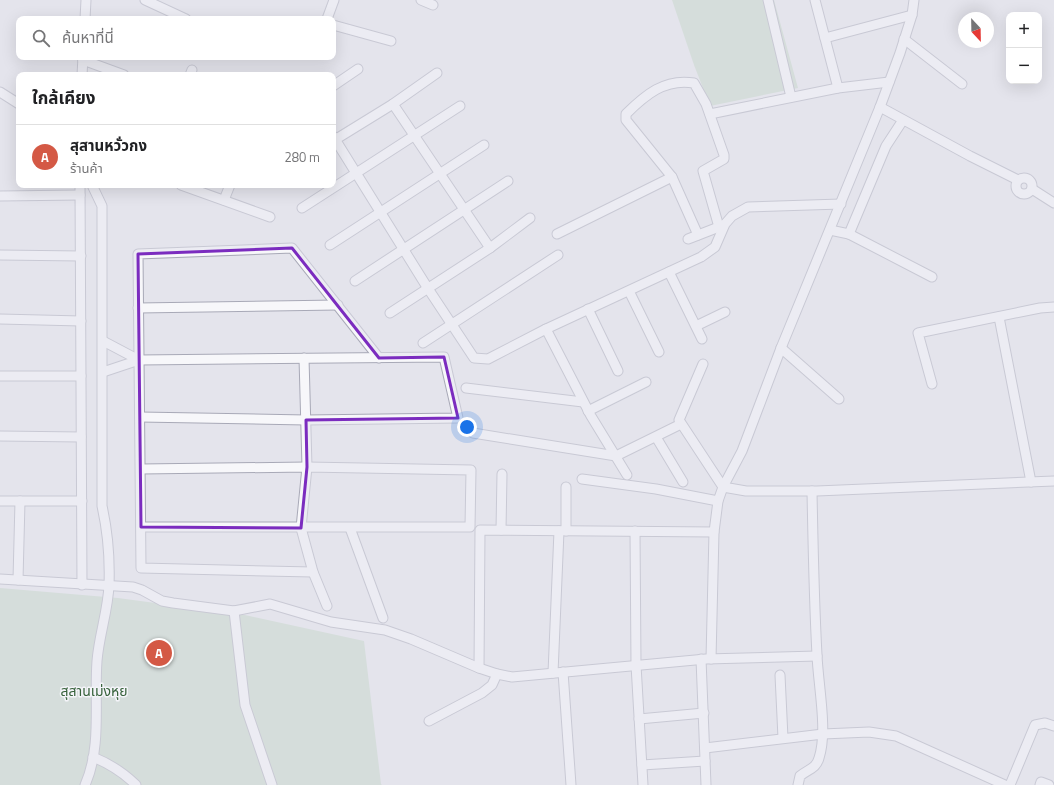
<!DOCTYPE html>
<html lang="th">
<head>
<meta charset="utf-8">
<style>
  body { margin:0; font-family:"Titillium Web","Noto Sans Thai",sans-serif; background:#f6f6f6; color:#202124 }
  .controls { position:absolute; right:12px; top:12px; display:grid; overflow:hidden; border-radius:8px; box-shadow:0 4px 16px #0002 }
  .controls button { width:36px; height:36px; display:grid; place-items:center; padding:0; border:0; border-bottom:1px solid #e0e0e0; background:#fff; color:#202124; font:20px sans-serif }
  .compass { position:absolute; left:958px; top:12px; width:36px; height:36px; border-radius:50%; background:#fff; box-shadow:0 4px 16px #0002; rotate:158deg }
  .you { position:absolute; left:467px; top:427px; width:14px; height:14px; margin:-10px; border:3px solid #fff; border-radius:50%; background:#1a73e8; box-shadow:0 0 0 6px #1a73e833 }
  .badge { display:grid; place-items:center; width:26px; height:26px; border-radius:50%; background:#d45945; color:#fff; font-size:13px; font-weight:700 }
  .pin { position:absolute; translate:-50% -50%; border:2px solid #fff; box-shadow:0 1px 4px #0006 }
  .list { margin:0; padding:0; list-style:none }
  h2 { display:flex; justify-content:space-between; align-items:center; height:52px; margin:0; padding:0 16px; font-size:17px }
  h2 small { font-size:13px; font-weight:400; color:#757577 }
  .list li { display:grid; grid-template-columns:26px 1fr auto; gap:12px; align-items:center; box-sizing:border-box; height:64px; padding:0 16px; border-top:1px solid #e0e0e0 }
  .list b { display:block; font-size:15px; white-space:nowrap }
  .list p { margin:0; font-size:13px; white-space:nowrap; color:#757577 }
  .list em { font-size:13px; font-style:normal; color:#757577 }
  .icon { flex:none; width:22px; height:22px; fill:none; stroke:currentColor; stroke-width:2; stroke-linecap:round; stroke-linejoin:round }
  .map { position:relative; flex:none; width:1054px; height:785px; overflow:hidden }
  .search { position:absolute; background:#fff; box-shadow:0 4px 16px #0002; left:16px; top:16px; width:320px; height:44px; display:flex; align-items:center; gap:10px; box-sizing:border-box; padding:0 14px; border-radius:8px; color:#757577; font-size:15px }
  .panel { position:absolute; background:#fff; box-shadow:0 4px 16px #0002; left:16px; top:72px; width:320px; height:116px; border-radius:8px }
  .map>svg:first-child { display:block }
  .green { fill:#c4d6c5 }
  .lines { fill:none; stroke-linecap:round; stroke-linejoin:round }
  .minor-casing { stroke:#a8a9b7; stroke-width:11 }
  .minor { stroke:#f7f7fa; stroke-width:9 }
  .marked { fill:none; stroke:#7b2cbf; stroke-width:3; stroke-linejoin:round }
  .labels { text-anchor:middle; stroke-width:3; stroke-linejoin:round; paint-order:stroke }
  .park-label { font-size:14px; fill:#37623b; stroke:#f4f4f9 }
</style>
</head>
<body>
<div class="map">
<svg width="1054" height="785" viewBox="0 0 1054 785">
  <rect width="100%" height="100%" fill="#e4e4ec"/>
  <g class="green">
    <path d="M672 0H774L798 88 710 106 694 65Z"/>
    <path d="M0 588 118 598 245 615 364 641 381 784 382 785H0Z"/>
  </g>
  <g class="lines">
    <defs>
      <g id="minor">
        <path d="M145 0 186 19"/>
        <path d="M421 0 433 5"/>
        <path d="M768 0 791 97"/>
        <path d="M815 0 838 88"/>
        <path d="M85 19 86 0"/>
        <path d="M327 19 334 0"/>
        <path d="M333 25 391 41"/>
        <path d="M825 38 912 15"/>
        <path d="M904 39 962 84"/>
        <path d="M83 60 124 75"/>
        <path d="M82 75 83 57"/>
        <path d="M190 75 192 70"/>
        <path d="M333 86 358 69"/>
        <path d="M0 92 19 104"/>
        <path d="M393 104 490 248"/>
        <path d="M880 107 970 156 1018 180"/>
        <path d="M710 114 838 88 889 82"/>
        <path d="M903 120 886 146 849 234 932 277"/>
        <path d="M333 136 427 287 474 358 488 359 546 329 701 257 715 247 725 224 732 216 748 207 841 204"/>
        <path d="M333 141 393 104 437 73"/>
        <circle cx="1024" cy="186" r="8"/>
        <path d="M80 185 82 585"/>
        <path d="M181 185 270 217"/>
        <path d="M1032 189 1054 203"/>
        <path d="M0 196 80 195"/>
        <path d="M224 200 230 185"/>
        <path d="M302 208 460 106"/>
        <path d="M830 230 849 234"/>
        <path d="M557 234 672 177"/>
        <path d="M698 235 672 177 626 120V114C645 95 665 78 694 83L706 104 724 155V159L703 171 719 227"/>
        <path d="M688 239 724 225"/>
        <path d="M330 245 484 145"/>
        <path d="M0 255 81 256"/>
        <path d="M669 272 702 339"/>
        <path d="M355 281 508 181"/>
        <path d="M629 291 659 352"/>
        <path d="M138 308 338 305"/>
        <path d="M588 309 618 371"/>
        <path d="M390 313 490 248 530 218"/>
        <path d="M999 317 1031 482"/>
        <path d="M0 319 81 321"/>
        <path d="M696 326 725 312"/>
        <path d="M546 329 591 416 627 475"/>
        <path d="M423 343 558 255"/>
        <path d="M781 348 839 399"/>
        <path d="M304 358 307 467 301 528 313 572 327 606"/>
        <path d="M139 360 444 357 458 418 306 420 140 417"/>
        <path d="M703 364 679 420 723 487 746 491H817L1054 481"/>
        <path d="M103 372 139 360 103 341"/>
        <path d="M0 376H81"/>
        <path d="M932 384 918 333 1040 308 1054 307"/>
        <path d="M466 388 583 402"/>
        <path d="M588 411 646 382"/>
        <path d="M473 433 616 456 681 424"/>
        <path d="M0 436 81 437"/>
        <path d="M656 437 683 482"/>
        <path d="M141 469 307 467 471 470 470 527H141"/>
        <path d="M582 479 656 489 718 501"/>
        <path d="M0 501H82"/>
        <path d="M350 528 383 618"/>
        <path d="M501 530 502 474"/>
        <path d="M566 531V487"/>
        <path d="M635 531 636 665 643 785"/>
        <path d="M313 572 141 568 138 254 292 248 379 358"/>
        <path d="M0 579 133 587 142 590 162 601 173 603 234 611 270 604 331 622 385 630 411 639 479 668 497 674 512 677 706 659 817 656"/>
        <path d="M18 580 20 501"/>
        <path d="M234 611 245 705 272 785"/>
        <path d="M701 659 706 785"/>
        <path d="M711 659 714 532 718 501 723 487 742 451 781 348 880 107 900 53 912 15 914 0"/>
        <path d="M479 668 480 530 714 532"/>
        <path d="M563 672 571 785"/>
        <path d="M553 673 559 531"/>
        <path d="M780 675 783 738"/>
        <path d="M639 719 704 713"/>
        <path d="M429 721 482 693 492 685 497 674"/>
        <path d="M705 748 823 734 869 732 896 736 1005 785"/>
        <path d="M93 757C110 764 123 772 136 785"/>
        <path d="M642 765 705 761"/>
        <path d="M85 785C102 747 94 701 97 661 99 635 108 611 109 585 110 558 108 533 102 506V206L92 185"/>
        <path d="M798 785 800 776C808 769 816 769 819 758 828 731 818 684 817 655 814 600 813 546 812 491"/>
        <path d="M1010 785 1035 725 1045 723 1054 726"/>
        <path d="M1040 785 1041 782 1049 785"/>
      </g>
    </defs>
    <use href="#minor" class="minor-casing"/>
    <use href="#minor" class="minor"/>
  </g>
  <path d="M0 0H1054V785H0ZM292 248 379 358 444 357 458 418 306 420 307 467 301 528 141 527 138 254Z" fill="#e4e4ec" fill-opacity=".55" fill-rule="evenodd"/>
  <path class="marked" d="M292 248 379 358 444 357 458 418 306 420 307 467 301 528 141 527 138 254Z"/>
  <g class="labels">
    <g class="park-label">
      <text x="94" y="696">สุสานเม่งหุย</text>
    </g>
  </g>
</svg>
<div class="controls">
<button>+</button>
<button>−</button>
</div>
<svg class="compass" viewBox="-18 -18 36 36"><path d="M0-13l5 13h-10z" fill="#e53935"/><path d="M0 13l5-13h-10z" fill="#757577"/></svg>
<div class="you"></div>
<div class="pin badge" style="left:159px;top:653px">A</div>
<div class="search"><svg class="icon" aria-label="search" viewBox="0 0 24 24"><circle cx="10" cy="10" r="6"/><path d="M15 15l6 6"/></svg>ค้นหาที่นี่</div>
<section class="panel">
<h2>ใกล้เคียง<small></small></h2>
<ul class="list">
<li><span class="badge">A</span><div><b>สุสานหวั่วกง</b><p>ร้านค้า</p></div><em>280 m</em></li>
</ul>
</section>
</div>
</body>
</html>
